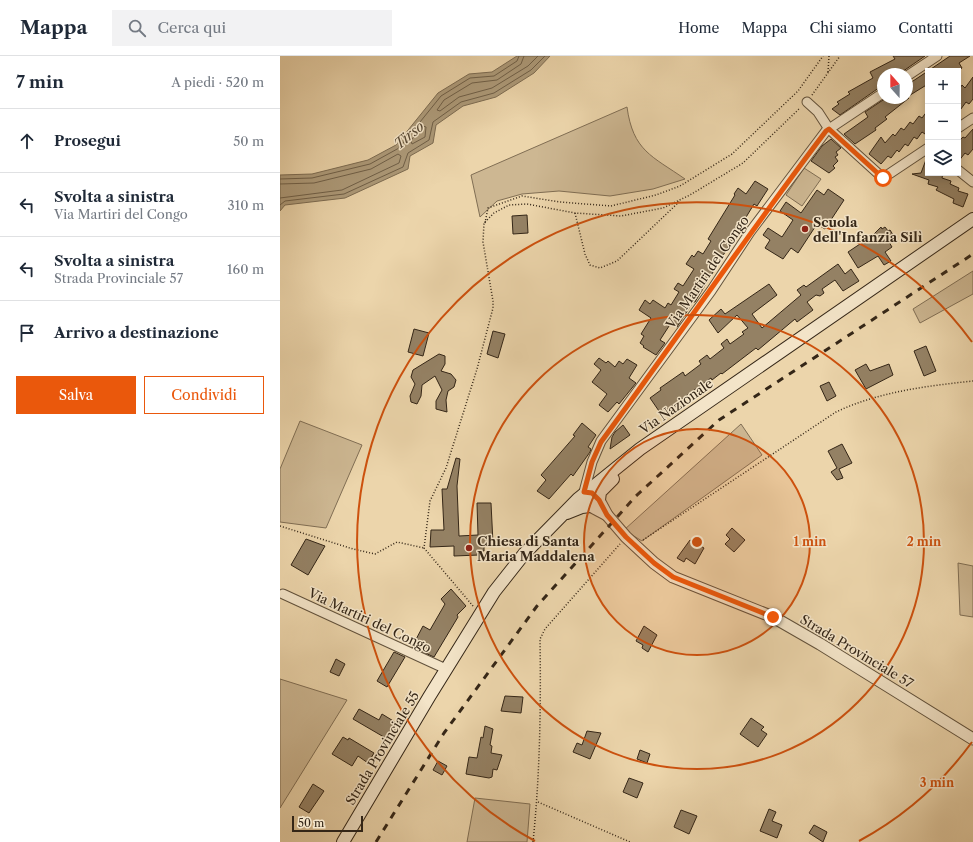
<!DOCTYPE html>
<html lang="it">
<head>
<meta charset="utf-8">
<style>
  body { margin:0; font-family:"Libre Caslon Text",serif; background:#f2f2f3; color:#1f2937 }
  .controls { position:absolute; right:12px; top:12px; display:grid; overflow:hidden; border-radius:0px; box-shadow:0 2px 10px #0003 }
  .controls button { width:36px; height:36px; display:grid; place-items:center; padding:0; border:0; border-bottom:1px solid #e0e1e3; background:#fff; color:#1f2937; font:20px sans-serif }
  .compass { position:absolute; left:597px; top:12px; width:36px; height:36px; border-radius:50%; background:#fff; box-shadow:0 2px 10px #0003; rotate:339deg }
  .scale { position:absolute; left:12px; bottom:10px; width:71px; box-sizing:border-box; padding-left:4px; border:2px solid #342617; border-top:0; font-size:11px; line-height:14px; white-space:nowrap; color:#342617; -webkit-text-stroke:3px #f3e4c8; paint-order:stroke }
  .stop { position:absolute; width:12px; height:12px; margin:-9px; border:3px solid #ea580c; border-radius:50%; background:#fff }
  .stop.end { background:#ea580c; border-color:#fff; box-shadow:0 1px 4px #0008 }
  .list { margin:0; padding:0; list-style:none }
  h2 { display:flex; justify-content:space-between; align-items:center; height:52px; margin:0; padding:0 16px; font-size:17px }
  h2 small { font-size:13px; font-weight:400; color:#747a83 }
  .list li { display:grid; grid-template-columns:26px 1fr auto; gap:12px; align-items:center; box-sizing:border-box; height:64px; padding:0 16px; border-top:1px solid #e0e1e3 }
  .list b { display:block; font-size:15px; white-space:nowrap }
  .list p { margin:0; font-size:13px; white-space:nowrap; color:#747a83 }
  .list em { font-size:13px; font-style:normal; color:#747a83 }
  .actions { display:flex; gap:8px; padding:12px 16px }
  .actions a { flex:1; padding:9px 0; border:1px solid #ea580c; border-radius:0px; text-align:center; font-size:14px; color:#ea580c }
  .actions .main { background:#ea580c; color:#fff }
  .icon { flex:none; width:22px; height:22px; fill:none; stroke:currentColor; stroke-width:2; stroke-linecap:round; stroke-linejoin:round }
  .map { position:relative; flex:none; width:693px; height:786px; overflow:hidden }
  header { display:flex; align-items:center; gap:24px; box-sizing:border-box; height:56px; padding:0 20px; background:#fff; border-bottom:1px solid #e0e1e3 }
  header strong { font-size:19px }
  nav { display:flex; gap:22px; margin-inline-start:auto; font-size:14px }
  .search { width:280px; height:36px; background:#f2f2f3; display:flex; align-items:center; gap:10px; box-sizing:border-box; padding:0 14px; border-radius:0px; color:#747a83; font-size:15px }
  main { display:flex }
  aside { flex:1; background:#fff }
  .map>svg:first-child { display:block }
  .green { fill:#cdb792; stroke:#806e54 }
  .water { fill:#ad9a79; stroke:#7d6c52 }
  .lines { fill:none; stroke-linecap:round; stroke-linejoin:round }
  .shore { stroke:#706048; stroke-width:1 }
  .building { fill:#948164; stroke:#342617 }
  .minor-casing { stroke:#62523c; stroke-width:11 }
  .tertiary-casing { stroke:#62523c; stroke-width:13 }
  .secondary-casing { stroke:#342617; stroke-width:14 }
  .path { stroke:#342617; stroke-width:1.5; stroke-dasharray:1 2; stroke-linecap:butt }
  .minor { stroke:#f3e4c8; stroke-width:9 }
  .tertiary { stroke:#f3e4c8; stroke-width:11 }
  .secondary { stroke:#f3e4c8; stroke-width:12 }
  .rail { stroke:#342617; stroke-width:3; stroke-dasharray:7 7; stroke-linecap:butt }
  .route { stroke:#ea580c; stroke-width:5 }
  .ring { fill:none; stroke:#cd510e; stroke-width:2 }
  .poi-dot { fill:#8f2418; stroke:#f3e4c8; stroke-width:1.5 }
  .labels { text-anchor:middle; stroke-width:3; stroke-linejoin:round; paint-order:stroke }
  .poi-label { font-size:13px; font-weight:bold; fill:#342617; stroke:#f3e4c8; text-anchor:start }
  .street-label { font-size:13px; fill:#342617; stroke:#f3e4c8 }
  .water-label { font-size:14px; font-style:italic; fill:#584934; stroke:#f3e4c8 }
  .centre { fill:#cd510e; stroke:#f3e4c8; stroke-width:2 }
  .ring-label { font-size:12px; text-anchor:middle; font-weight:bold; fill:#cd510e; stroke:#f3e4c8; stroke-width:3; stroke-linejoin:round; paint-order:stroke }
</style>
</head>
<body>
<header>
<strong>Mappa</strong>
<div class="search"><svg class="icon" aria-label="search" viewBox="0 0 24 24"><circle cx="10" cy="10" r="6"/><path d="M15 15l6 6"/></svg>Cerca qui</div>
<nav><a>Home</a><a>Mappa</a><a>Chi siamo</a><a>Contatti</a></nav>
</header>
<main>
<aside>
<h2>7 min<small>A piedi · 520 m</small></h2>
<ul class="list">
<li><svg class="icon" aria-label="ahead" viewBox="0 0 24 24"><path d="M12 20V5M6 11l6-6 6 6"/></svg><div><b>Prosegui</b></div><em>50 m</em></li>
<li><svg class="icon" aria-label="left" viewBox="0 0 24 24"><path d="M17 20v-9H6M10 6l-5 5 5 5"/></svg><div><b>Svolta a sinistra</b><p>Via Martiri del Congo</p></div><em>310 m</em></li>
<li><svg class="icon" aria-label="left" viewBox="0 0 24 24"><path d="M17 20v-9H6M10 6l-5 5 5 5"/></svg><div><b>Svolta a sinistra</b><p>Strada Provinciale 57</p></div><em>160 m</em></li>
<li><svg class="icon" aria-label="arrive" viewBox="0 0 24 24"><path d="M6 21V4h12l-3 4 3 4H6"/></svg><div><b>Arrivo a destinazione</b></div></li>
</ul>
<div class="actions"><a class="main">Salva</a><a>Condividi</a></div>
</aside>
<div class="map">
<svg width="693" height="786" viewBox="0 0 693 786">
  <rect width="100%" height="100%" fill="#ecd5ab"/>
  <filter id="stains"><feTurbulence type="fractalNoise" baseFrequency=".005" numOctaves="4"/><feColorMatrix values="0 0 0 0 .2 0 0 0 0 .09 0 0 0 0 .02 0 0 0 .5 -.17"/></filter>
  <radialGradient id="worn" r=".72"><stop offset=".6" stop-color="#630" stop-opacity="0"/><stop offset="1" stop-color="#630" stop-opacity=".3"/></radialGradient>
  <g class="green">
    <path d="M347 51C353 95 372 100 405 123L373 133 330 140 279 135 242 138 217 145 200 161 191 119Z"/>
    <path d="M524 112 541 123 522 150 506 139Z"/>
    <path d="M693 215V238L640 267 633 253Z"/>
    <path d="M20 365 82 389 46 472 0 466V413Z"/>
    <path d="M461 368 482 399 362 485 344 474Z"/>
    <path d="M678 507 693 510V561L680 559Z"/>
    <path d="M0 623 67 644 0 752Z"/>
    <path d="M195 742 250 748 247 786H187Z"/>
  </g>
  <path class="water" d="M237 0H270L254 17 216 41 183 50 156 69 153 87 130 100 128 113 65 142 5 149 0 155V119L32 118 88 104 116 89 158 37 189 18 212 16Z"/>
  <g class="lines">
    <g class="shore">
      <path d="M244 0 241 8 217 24 192 27 164 44 157 54 160 55 179 41 212 32 248 10 258 0"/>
      <path d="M143 70 146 71 145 81 132 88 131 85Z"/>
      <path d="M0 123 32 122 90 108 119 92 161 40 190 22 214 20 237 5 239 0"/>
      <path d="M0 128 34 127 91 113 118 98 121 100 119 107 62 134 0 142"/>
      <path d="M0 149 5 145 64 138 123 111 128 97 149 84 153 66 181 46 214 37 251 14 265 0"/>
    </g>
  </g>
  <g class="building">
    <path d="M613 0H645L619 18H603V29L560 59 552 53 559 48 557 46 570 38 568 36 593 22 590 16 615 3Z"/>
    <path d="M670 0H690L679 7 682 12 677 15H648Z"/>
    <path d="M648 15V28L627 41V29Z"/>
    <path d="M693 21V43L689 48 686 46 678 57V35L682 29 685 32Z"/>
    <path d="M606 42H629L605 61 607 63 595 72 596 74 575 88 564 78 588 61 585 56Z"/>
    <path d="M648 54V74L645 78 642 76 637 83 634 81 628 90 625 88 619 96 617 94 611 102 608 100 601 108 589 98 601 81 605 87 613 78 615 80 621 72 624 74 630 66 633 68 639 60 642 62Z"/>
    <path d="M693 73V93L688 99 685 97 678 106V86L683 81 685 82Z"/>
    <path d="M551 83 561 92 556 96 558 99 555 101 558 105 553 110 555 112 549 117 531 105 542 90Z"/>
    <path d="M647 101 648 117H663L662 122 671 125 670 128 679 132 678 135 688 138 683 151 673 147 674 143 656 134 658 131 648 128 649 124 632 118 641 117Z"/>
    <path d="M475 125 488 133 477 150 474 148 415 246H413L397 271 391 267 380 284 385 287 376 299 363 291 364 290 360 287 364 280 361 278 371 262 359 254 365 244 370 248 373 244 385 252 388 247 391 249 399 236 394 233 398 227 403 230 414 213 406 208 412 199 414 201 418 195 423 198 431 185 428 183 455 139 454 138 458 132 466 138Z"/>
    <path d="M548 133 564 144 545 173 537 168 518 197 511 192 503 203 485 192 490 184 483 179 488 172 502 181 513 164 500 155 506 146 521 157 537 134 544 139Z"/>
    <path d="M247 159 248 177 233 178 232 160Z"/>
    <path d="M601 171 602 173 605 171 608 175 610 174 615 182 609 186 612 191 605 196 611 205 604 209 598 200 578 212 568 196 592 180Z"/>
    <path d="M558 208 565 218 571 213 579 225 563 235 555 224 542 233 544 237 540 240 536 239 527 246 533 254 517 266 515 263 478 294 476 292 442 318 441 317 432 324 431 322 381 358 370 342 381 334 380 332 403 316 405 320 421 308 419 305 427 299 430 303 444 292 441 288 447 283 450 288 464 278 462 276 468 272 457 259 438 277 429 264 441 253 445 258 489 228 497 239 472 258 482 272 521 239 517 234 524 229 526 231Z"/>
    <path d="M134 273 149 277 143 300 128 296Z"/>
    <path d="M213 275 225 278 218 302 207 298Z"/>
    <path d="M646 290 656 315 644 320 634 295Z"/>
    <path d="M159 298 165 300V308L161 315 171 318 176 324 174 331 168 335 166 344 167 356 156 353V345L162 334 155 320 142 329 141 340 137 348 131 346 130 340 135 328 131 321 133 314Z"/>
    <path d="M319 302 326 307 328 305 335 311 339 305 343 308 347 303 357 309 349 322 356 327 339 348 337 346 328 356 319 349 327 338 312 326 321 314 314 308Z"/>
    <path d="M586 308 590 315 609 308 613 319 586 333 575 314Z"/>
    <path d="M549 326 556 340 547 345 540 330Z"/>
    <path d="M302 367 316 379 308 391 311 393 310 396 293 420 291 418 269 443 257 435 266 424 261 419 295 380 293 379Z"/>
    <path d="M343 369 350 379 330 393 332 381 335 376Z"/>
    <path d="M562 388 572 407 559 413 563 422 557 424 551 416 557 412 548 395Z"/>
    <path d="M176 402 180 403 177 430 179 480 198 479 197 447H211L213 487 204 488V495H199V499L174 500V490L150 491 151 474H164L162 433H167Z"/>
    <path d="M452 472 465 484 454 496 445 488 450 483 446 479Z"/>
    <path d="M26 483 45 490 28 519 11 509Z"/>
    <path d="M410 484 424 492 415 508 406 502 404 506 397 502Z"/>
    <path d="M171 533 186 550 177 559 178 561 154 601 132 591 143 570 150 574 165 548 161 543Z"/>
    <path d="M364 570 377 579 368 596 362 592 363 589 356 585Z"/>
    <path d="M114 596 125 601 107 631 97 625Z"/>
    <path d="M56 603 65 608 59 620 50 616Z"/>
    <path d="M225 640 243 641 241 657 221 655Z"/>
    <path d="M79 653 99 664 102 658 115 666 112 671 115 673 109 684 73 663Z"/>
    <path d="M471 662 484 671 481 674 487 678 478 691 460 678Z"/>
    <path d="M205 670 213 673 210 689 212 690 211 697 222 699 217 714 213 713 212 721 209 722 186 718 189 701 197 702 201 681 203 682Z"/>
    <path d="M307 675 321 677 310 703 293 696 297 687 302 689Z"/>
    <path d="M63 681 68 684 69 682 94 697 88 707 78 700 72 710 52 698Z"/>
    <path d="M360 694 370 698 367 707 357 703Z"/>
    <path d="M158 705 167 710 162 719 153 714Z"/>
    <path d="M349 722 363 727 357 742 343 736Z"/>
    <path d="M33 728 44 735 29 757 19 751Z"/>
    <path d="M489 753 496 756 492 765 502 769 497 782 480 775Z"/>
    <path d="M401 754 417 760 409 778 394 771Z"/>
    <path d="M534 769 547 776 543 786 529 777Z"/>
  </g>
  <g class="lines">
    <defs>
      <g id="minor">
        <path d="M627 20 657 0"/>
        <path d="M527 46 538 56 549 73 603 122 648 92"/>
        <path d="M678 72 693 62"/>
        <path d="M678 114 693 126"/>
        <path d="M304 436 312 406 321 385 431 235 470 176 546 75 603 37"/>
        <path d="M3 538 166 613"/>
      </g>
      <g id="tertiary">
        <path d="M313 439 319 444 327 459 346 481 374 507 393 521 493 561 540 588 693 683"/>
        <path d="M305 443 310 450 327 459"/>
      </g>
      <g id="secondary">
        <path d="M319 444 320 436 333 423"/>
        <path d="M287 457 302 451 310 450"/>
        <path d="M63 786 149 641 214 536 244 498 298 443 360 393 693 163"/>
      </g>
    </defs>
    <use href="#minor" class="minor-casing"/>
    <use href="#tertiary" class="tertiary-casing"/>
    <use href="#secondary" class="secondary-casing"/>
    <g class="path">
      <path d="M548 16 549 0"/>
      <path d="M532 39 560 0"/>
      <path d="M295 157 305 198 310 209 320 212 337 205 400 145"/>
      <path d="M205 167 208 152 242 140 280 146 331 150 376 139 400 130 452 98 518 35 543 0"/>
      <path d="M0 470 73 493 95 498 117 486 144 492"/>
      <path d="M363 484 556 356C598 336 646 330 693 325"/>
      <path d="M193 550 144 492 150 445 166 412 197 313 213 252V245L203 186 204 167 214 157 229 149 247 148 295 157 341 160 383 152 410 139 463 107 520 52"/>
      <path d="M258 746 350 786"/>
      <path d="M253 786C260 718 261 651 260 583L265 573 340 488"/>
    </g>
    <use href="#minor" class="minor"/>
    <use href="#tertiary" class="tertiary"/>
    <use href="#secondary" class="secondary"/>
    <path class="rail" d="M96 786 164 677 257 550 356 440 439 364 693 198"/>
  </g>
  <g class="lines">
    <path class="route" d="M493 561 393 521 374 507 346 481 327 459 319 444 312 437 304 436 312 406 321 386C397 282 469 177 546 75L549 73 603 122"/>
  </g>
  <circle cx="417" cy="486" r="113" fill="#cd510e" fill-opacity=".12"/>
  <g class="ring">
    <circle cx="417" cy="486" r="113"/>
    <circle cx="417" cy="486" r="227"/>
    <path d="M692 686A340 340 0 0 1 579 785M255 785A340 340 0 1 1 692 286"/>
  </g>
  <g class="poi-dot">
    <circle cx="525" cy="173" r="4"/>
    <circle cx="189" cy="492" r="4"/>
  </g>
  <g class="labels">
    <g class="poi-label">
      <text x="533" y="171">Scuola<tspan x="533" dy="15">dell'Infanzia Silì</tspan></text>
      <text x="197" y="490">Chiesa di Santa<tspan x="197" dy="15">Maria Maddalena</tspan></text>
    </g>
    <g class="street-label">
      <text transform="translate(427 216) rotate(-55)" y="5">Via Martiri del Congo</text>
      <text transform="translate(396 350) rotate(-35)" y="5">Via Nazionale</text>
      <text transform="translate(90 564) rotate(25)" y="5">Via Martiri del Congo</text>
      <text transform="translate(577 595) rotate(31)" y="5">Strada Provinciale 57</text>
      <text transform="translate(102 692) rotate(-59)" y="5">Strada Provinciale 55</text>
    </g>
    <g class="water-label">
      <text transform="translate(129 79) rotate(-40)" y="5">Tirso</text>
    </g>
  </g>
  <circle cx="417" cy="486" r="6" class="centre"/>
  <g class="ring-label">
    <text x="530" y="490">1 min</text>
    <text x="644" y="490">2 min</text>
    <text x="657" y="731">3 min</text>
  </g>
  <rect width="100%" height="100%" filter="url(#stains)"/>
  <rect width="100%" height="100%" fill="url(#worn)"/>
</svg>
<div class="controls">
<button>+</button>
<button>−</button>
<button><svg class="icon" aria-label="layers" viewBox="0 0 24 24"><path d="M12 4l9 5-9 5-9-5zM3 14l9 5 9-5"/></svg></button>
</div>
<svg class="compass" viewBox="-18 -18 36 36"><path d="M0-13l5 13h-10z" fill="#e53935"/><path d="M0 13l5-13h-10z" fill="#747a83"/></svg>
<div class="scale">50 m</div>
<div class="stop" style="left:603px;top:122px"></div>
<div class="stop end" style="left:493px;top:561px"></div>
</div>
</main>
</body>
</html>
